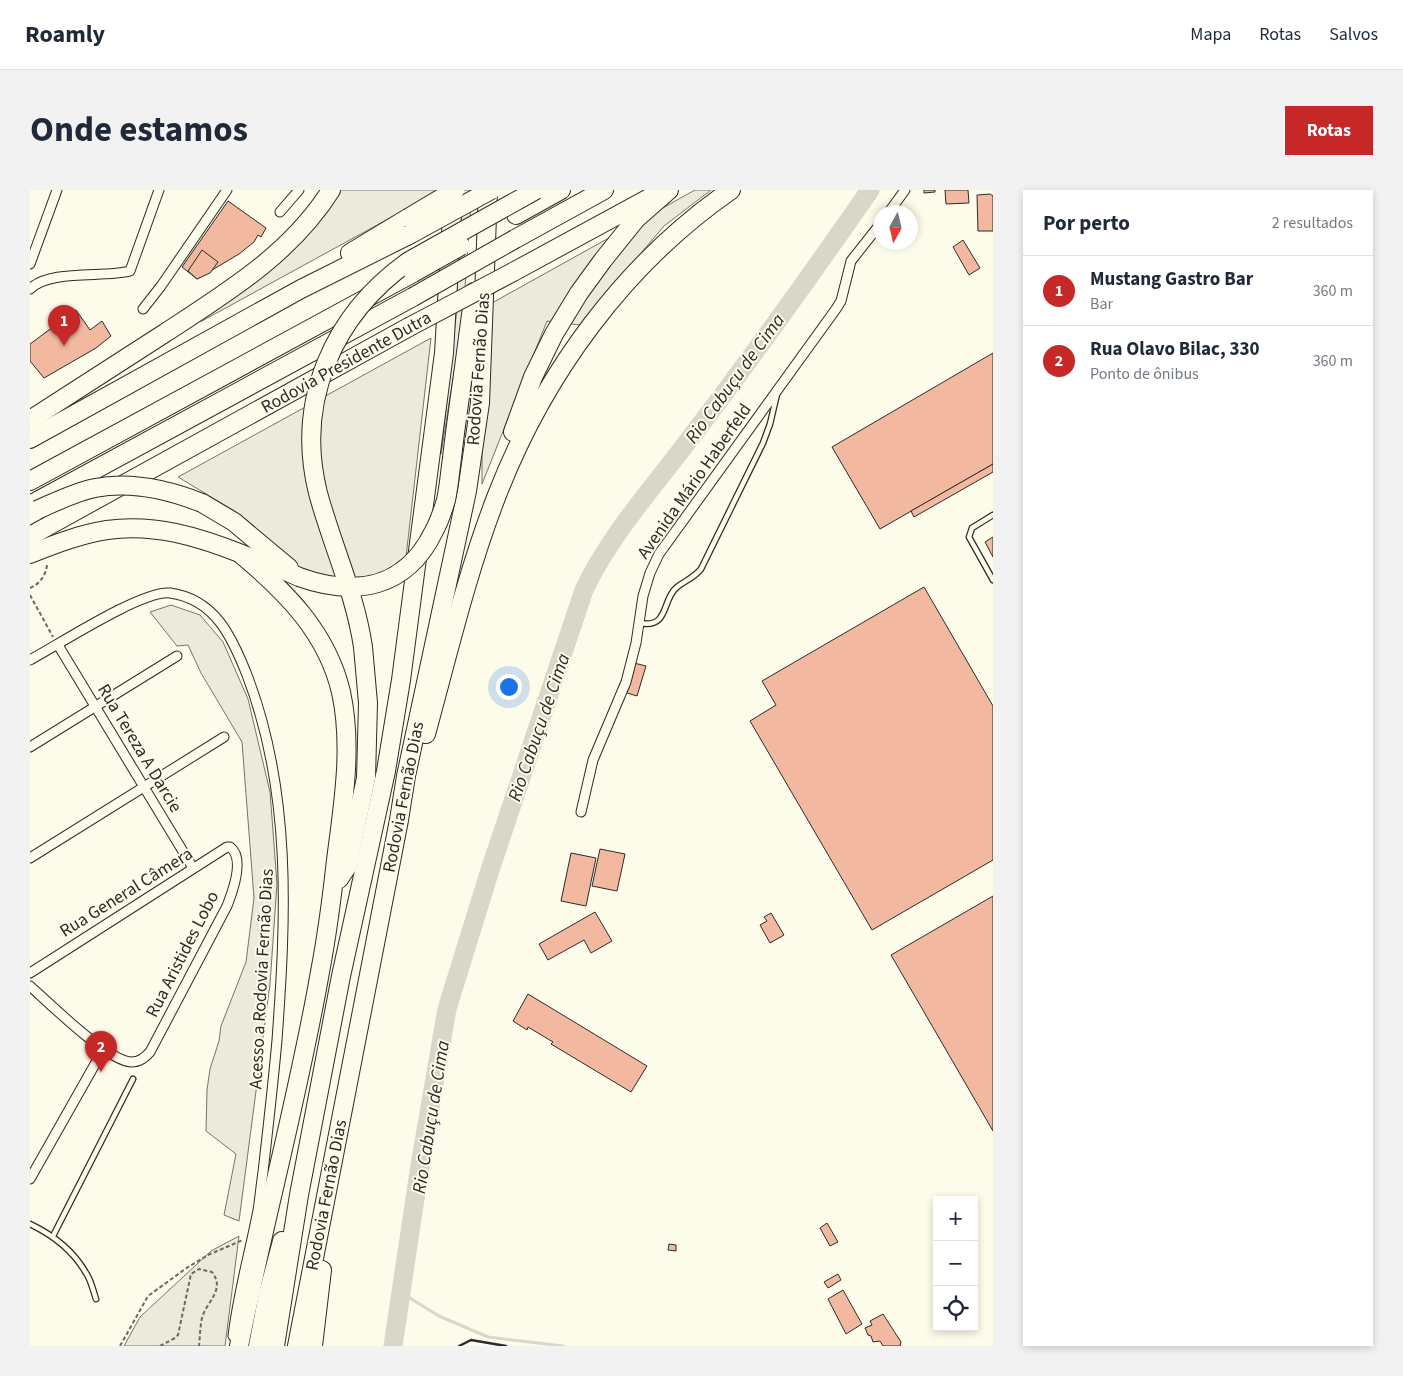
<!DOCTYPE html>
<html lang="pt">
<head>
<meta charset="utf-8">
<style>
  body { margin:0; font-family:"Source Sans 3",sans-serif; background:#f2f2f3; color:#1f2937 }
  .controls { position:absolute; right:15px; bottom:15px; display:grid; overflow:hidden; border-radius:0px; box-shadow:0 2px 8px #0003 }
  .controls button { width:45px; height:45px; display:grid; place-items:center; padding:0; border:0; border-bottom:1px solid #e0e1e3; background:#fff; color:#1f2937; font:25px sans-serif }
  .compass { position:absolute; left:843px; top:15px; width:45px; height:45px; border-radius:50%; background:#fff; box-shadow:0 2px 8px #0003; rotate:188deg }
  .you { position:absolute; left:478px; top:496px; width:18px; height:18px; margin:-12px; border:4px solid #fff; border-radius:50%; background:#1a73e8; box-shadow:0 0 0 8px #1a73e833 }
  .badge { display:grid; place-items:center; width:32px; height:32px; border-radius:50%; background:#c62828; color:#fff; font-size:16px; font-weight:700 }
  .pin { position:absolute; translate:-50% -41px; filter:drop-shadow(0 1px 2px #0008) }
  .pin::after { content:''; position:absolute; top:26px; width:18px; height:15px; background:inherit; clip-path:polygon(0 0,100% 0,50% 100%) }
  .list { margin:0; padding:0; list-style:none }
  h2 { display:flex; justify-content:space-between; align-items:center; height:65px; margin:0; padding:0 20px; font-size:21px }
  h2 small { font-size:16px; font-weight:400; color:#747a83 }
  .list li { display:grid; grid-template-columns:32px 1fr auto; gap:15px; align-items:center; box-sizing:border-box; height:70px; padding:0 20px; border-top:1px solid #e0e1e3 }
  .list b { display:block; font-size:19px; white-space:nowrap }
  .list p { margin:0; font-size:16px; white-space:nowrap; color:#747a83 }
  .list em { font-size:16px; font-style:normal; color:#747a83 }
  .icon { flex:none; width:28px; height:28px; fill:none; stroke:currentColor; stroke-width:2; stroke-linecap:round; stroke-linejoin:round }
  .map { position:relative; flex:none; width:963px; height:1156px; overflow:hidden; border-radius:0px }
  header { display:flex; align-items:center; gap:30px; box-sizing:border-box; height:70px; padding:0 25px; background:#fff; border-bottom:1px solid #e0e1e3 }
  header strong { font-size:24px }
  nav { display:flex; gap:28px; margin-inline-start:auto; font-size:18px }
  .intro { display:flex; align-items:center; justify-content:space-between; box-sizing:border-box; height:120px; padding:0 30px }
  h1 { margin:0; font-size:35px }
  .button { padding:12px 22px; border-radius:0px; background:#c62828; color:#fff; font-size:18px; font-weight:700 }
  main { display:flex; gap:30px; padding:0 30px }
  aside { flex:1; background:#fff; border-radius:0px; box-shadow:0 2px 8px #0003 }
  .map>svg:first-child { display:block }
  .green { fill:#ecebdb; stroke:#74746e }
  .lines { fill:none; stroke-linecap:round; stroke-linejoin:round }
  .stream { stroke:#d8d7c9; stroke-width:3 }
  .river { stroke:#d8d7c9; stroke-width:19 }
  .building { fill:#f2b8a0; stroke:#2b2b2b }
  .lane-casing { stroke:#2b2b2b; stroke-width:7 }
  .street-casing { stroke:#2b2b2b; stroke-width:11 }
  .highway-casing { stroke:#2b2b2b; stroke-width:20 }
  .path { stroke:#6a6964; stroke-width:2; stroke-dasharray:4 2.5; stroke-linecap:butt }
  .lane { stroke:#fdfbea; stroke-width:4.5 }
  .street { stroke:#fdfbea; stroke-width:9 }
  .highway { stroke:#fdfbea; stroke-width:18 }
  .highway-bridge-casing { stroke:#2b2b2b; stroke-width:20; stroke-linecap:butt }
  .highway-bridge { stroke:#fdfbea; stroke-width:18 }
  .wall { stroke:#2b2b2b; stroke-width:2.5 }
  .labels { text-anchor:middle; stroke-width:4; stroke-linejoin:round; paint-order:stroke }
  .street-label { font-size:18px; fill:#2b2b2b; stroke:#fdfbea }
  .water-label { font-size:19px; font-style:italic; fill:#2b2b2b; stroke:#fdfbea }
</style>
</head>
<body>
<header>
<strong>Roamly</strong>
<nav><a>Mapa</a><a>Rotas</a><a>Salvos</a></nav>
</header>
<div class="intro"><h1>Onde estamos</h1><a class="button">Rotas</a></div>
<main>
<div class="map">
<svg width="963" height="1156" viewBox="0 0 963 1156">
  <rect width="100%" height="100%" fill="#fdfbea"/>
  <g class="green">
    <path d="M310 0H411L172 131H168L308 3Z"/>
    <path d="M431 0H442L433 126 411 264 426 127Z"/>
    <path d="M665 0H681L634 36 550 135 517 131 452 294V256L462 113Z"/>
    <path d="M401 148 376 367 344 388H297L267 376 208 323 148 287Z"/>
    <path d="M141 415 170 425 193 452 218 509 240 602 247 694 240 794 209 1031 194 1025 206 964 176 941 177 900 180 879 189 851 191 836 216 772 224 708 212 552 171 483 158 455 147 456 120 422Z"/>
    <path d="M209 1046 195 1156H94L110 1127 181 1061Z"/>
  </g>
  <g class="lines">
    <path class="stream" d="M370 1102 409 1126 458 1147 533 1156"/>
    <path class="river" d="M363 1156 390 975 417 819 460 680 554 400C580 345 622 299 658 251 721 169 781 85 840 0"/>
  </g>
  <g class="building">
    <path d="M894 0H905V2L894 3Z"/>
    <path d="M915 0H938L939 13 916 14Z"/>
    <path d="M960 4 963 6V41H948L947 5Z"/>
    <path d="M198 11 236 38 231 47 228 45 224 52 209 64 167 89 152 77Z"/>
    <path d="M933 50 950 78 939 85 923 57Z"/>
    <path d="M172 60 188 72 180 83 167 89 158 81Z"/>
    <path d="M46 120 60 140 72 131 81 146 66 158 14 188 0 171V154Z"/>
    <path d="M963 163V274L850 339 802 257Z"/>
    <path d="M963 274V282L884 327 881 321Z"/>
    <path d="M963 347V367L955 352Z"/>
    <path d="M894 397 963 516V670L842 740 720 531 746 515 732 491Z"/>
    <path d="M604 473 616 476 607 506 594 502Z"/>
    <path d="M570 659 595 664 587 701 562 696Z"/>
    <path d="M541 663 566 668 556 716 531 711Z"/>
    <path d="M963 706V941L861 765Z"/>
    <path d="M565 722 582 751 561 763 554 750 518 770 509 754Z"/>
    <path d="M741 723 754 745 740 753 730 735 737 731 734 727Z"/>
    <path d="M498 804 617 876 601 902 521 854 523 852 498 837 497 840 483 831Z"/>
    <path d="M797 1033 808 1052 800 1056 790 1038Z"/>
    <path d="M639 1054 646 1055V1061L638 1060Z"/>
    <path d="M808 1084 811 1090 798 1098 794 1092Z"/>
    <path d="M813 1100 832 1134 816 1144 798 1109Z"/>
    <path d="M853 1124 871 1152 870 1156H853L850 1151 843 1152 841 1146 838 1145 835 1138 842 1135 840 1131Z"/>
  </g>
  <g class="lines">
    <defs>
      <g id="lane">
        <path d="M963 325 942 338 939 347 963 390"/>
        <path d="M610 433C639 439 632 410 646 398 654 391 664 388 671 379L733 253 740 234 747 204"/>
        <path d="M0 1034C23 1045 43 1060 56 1083 61 1090 63 1100 66 1109"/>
        <path d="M23 1046 103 889"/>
      </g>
      <g id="street">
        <path d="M250 22 269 0"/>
        <path d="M859 22 875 0"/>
        <path d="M0 74 27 0"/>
        <path d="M0 99C20 79 74 88 100 81L129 0"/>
        <path d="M113 119 131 96 197 0"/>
        <path d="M28 455 163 678"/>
        <path d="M0 470C28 455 112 400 140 403 185 409 202 447 217 485 262 602 256 727 247 850 243 895 238 938 233 982 231 995 230 1008 228 1020 220 1062 208 1103 203 1146"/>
        <path d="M0 557 147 466"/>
        <path d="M551 622 563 570 596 492 606 453 613 406 620 383 629 364 806 119 811 111 821 71 851 33"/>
        <path d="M0 668 194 547"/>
        <path d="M0 783 197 657H200C215 668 203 701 197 716L120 862C114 868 110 872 101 872 78 871 19 813 0 796"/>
        <path d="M0 989 73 860"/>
      </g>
      <g id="highway">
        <path d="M486 25 531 0"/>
        <path d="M485 49 574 0"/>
        <path d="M320 63 378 28"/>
        <path d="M483 82 621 7"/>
        <path d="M433 185 444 102"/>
        <path d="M0 230C45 201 90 172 135 143 196 103 261 64 301 0"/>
        <path d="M483 242 503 187 524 144 549 103 573 70 606 29 639 0"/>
        <path d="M0 249 271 99 379 45"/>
        <path d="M0 291 383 83"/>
        <path d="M172 313 204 332 259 378"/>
        <path d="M0 315 383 107"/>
        <path d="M0 346 379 137"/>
        <path d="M0 364C25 354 51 344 77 340 124 333 169 347 212 364 231 372 250 378 269 387"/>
        <path d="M396 544C418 464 437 382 467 305 514 184 594 74 701 0"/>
        <path d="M309 689 317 677 336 588 338 513 333 457"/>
        <path d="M209 1156C234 1031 268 908 290 782 297 745 302 707 306 670 313 615 323 557 311 502 297 443 257 403 212 365"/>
        <path d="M228 1156 238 1104 252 1051"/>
        <path d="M245 1156 269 1005 311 786 356 581 371 490 414 163 423 8"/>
        <path d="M267 1156 369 630 376 586 437 301 450 213 458 0"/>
        <path d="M283 1156 292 1080"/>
      </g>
    </defs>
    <use href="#lane" class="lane-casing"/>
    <use href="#street" class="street-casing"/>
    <use href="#highway" class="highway-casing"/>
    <g class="path">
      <path d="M0 398C10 394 17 384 17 373"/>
      <path d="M0 405 23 447"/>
      <path d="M90 1156 118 1106 158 1077 180 1064 213 1050"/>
      <path d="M130 1156 145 1148 148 1145 161 1084 169 1079 182 1082C196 1100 176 1112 172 1128 170 1137 170 1147 169 1156"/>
    </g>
    <use href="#lane" class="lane"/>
    <use href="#street" class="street"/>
    <use href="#highway" class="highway"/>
    <defs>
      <g id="highway-bridge">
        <path d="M378 28 425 0"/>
        <path d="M379 45 461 0"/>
        <path d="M383 83 431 56"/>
        <path d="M383 107 485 49"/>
        <path d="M379 137 483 82"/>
        <path d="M7 320C25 312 45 302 65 298 101 291 139 300 172 313"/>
        <path d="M269 387C325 407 376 399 404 341 409 332 413 320 416 310 419 296 420 282 422 268 425 241 429 213 433 185"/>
        <path d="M333 457C325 403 302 355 288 303 265 211 303 125 379 71L506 0"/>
      </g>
    </defs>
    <use href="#highway-bridge" class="highway-bridge-casing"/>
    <use href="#highway-bridge" class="highway-bridge"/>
    <path class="wall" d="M429 1156 441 1150 476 1156"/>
  </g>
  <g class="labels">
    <g class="street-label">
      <text transform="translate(316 172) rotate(-29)" y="6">Rodovia Presidente Dutra</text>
      <text transform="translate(448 179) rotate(-86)" y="6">Rodovia Fernão Dias</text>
      <text transform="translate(664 291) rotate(-55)" y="6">Avenida Mário Haberfeld</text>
      <text transform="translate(110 558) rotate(59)" y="6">Rua Tereza A Darcie</text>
      <text transform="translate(373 607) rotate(-79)" y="6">Rodovia Fernão Dias</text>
      <text transform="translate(96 702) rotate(-32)" y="6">Rua General Câmera</text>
      <text transform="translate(152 764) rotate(-63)" y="6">Rua Aristides Lobo</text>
      <text transform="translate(231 789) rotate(-87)" y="6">Acesso a Rodovia Fernão Dias</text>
      <text transform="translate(296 1005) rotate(-79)" y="6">Rodovia Fernão Dias</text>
    </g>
    <g class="water-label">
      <text transform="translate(704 188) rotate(-54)" y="7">Rio Cabuçu de Cima</text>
      <text transform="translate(508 537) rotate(-71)" y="7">Rio Cabuçu de Cima</text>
      <text transform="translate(400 927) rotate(-81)" y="7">Rio Cabuçu de Cima</text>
    </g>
  </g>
</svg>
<div class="controls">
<button>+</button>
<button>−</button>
<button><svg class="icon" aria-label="locate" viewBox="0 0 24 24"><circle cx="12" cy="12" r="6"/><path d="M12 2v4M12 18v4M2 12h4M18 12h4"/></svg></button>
</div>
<svg class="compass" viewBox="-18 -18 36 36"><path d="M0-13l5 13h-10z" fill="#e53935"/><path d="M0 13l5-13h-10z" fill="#747a83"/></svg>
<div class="you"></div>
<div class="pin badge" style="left:34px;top:156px">1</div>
<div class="pin badge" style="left:71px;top:882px">2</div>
</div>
<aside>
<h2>Por perto<small>2 resultados</small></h2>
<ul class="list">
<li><span class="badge">1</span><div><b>Mustang Gastro Bar</b><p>Bar</p></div><em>360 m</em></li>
<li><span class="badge">2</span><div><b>Rua Olavo Bilac, 330</b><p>Ponto de ônibus</p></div><em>360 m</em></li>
</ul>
</aside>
</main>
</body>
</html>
